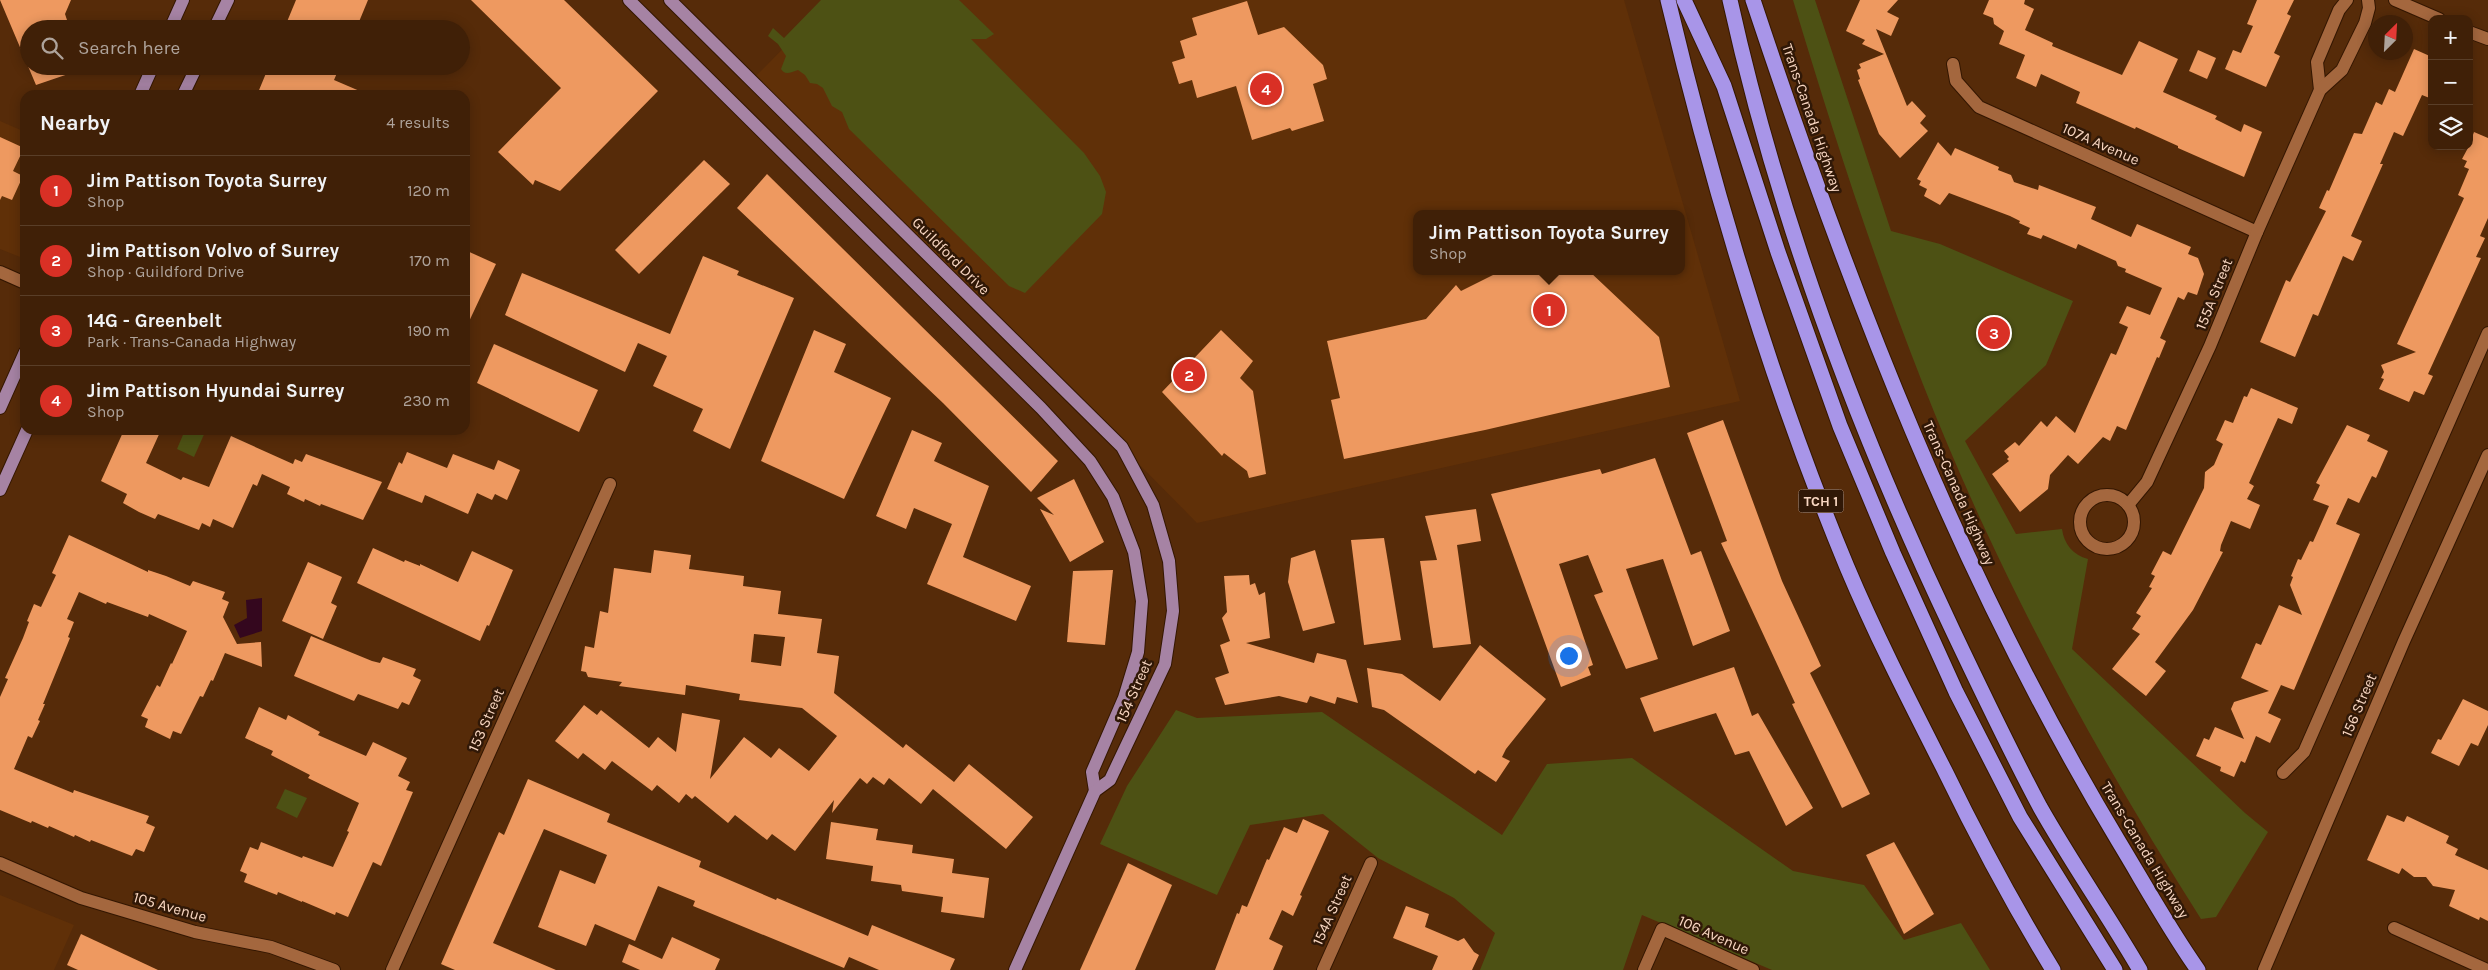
<!DOCTYPE html>
<html lang="en">
<head>
<meta charset="utf-8">
<style>
  body { margin:0; font-family:Karla,sans-serif; background:#472811; color:#f1f3f6 }
  .controls { position:absolute; right:15px; top:15px; display:grid; overflow:hidden; border-radius:10px; box-shadow:0 2px 12px #0003 }
  .controls button { width:45px; height:45px; display:grid; place-items:center; padding:0; border:0; border-bottom:1px solid #593e28; background:#402007; color:#f1f3f6; font:25px sans-serif }
  .compass { position:absolute; left:2368px; top:15px; width:45px; height:45px; border-radius:50%; background:#402007; box-shadow:0 2px 12px #0003; rotate:24deg }
  .you { position:absolute; left:1568px; top:655px; width:18px; height:18px; margin:-12px; border:4px solid #fff; border-radius:50%; background:#1a73e8; box-shadow:0 0 0 8px #1a73e833 }
  .badge { display:grid; place-items:center; width:32px; height:32px; border-radius:50%; background:#d93025; color:#fff; font-size:16px; font-weight:700 }
  .pin { position:absolute; translate:-50% -50%; border:2px solid #fff; box-shadow:0 1px 5px #0006 }
  .popup { position:absolute; left:1413px; top:210px; width:272px; height:65px; box-sizing:border-box; display:grid; place-content:center; border-radius:10px; background:#402007; filter:drop-shadow(0 1px 4px #0005); font-size:16px; white-space:nowrap; color:#aea39b }
  .popup b { font-size:19px; color:#f1f3f6 }
  .popup::after { content:''; position:absolute; left:50%; top:100%; margin-left:-10px; border:10px solid transparent; border-top-color:#402007 }
  .list { margin:0; padding:0; list-style:none }
  h2 { display:flex; justify-content:space-between; align-items:center; height:65px; margin:0; padding:0 20px; font-size:21px }
  h2 small { font-size:16px; font-weight:400; color:#aea39b }
  .list li { display:grid; grid-template-columns:32px 1fr auto; gap:15px; align-items:center; box-sizing:border-box; height:70px; padding:0 20px; border-top:1px solid #593e28 }
  .list b { display:block; font-size:19px; white-space:nowrap }
  .list p { margin:0; font-size:16px; white-space:nowrap; color:#aea39b }
  .list em { font-size:16px; font-style:normal; color:#aea39b }
  .icon { flex:none; width:28px; height:28px; fill:none; stroke:currentColor; stroke-width:2; stroke-linecap:round; stroke-linejoin:round }
  .map { position:relative; flex:none; width:2488px; height:970px; overflow:hidden }
  .search { position:absolute; background:#402007; box-shadow:0 2px 12px #0003; left:20px; top:20px; width:450px; height:55px; display:flex; align-items:center; gap:12px; box-sizing:border-box; padding:0 18px; border-radius:28px; color:#aea39b; font-size:19px }
  .panel { position:absolute; background:#402007; box-shadow:0 2px 12px #0003; left:20px; top:90px; width:450px; height:345px; border-radius:15px }
  .map>svg:first-child { display:block }
  .built { fill:#603008; fill-rule:evenodd }
  .green { fill:#4d5114 }
  .water { fill:#34071e }
  .building { fill:#ee9960; fill-rule:evenodd }
  .lines { fill:none; stroke-linecap:round; stroke-linejoin:round }
  .minor-casing { stroke:#331601; stroke-width:14 }
  .major-casing { stroke:#331601; stroke-width:14 }
  .highway-casing { stroke:#331601; stroke-width:17 }
  .minor { stroke:#a4673e; stroke-width:12 }
  .major { stroke:#a683a4; stroke-width:12 }
  .highway { stroke:#a895e8; stroke-width:15 }
  .labels { text-anchor:middle; stroke-width:5; stroke-linejoin:round; paint-order:stroke }
  .shield { fill:#301807; stroke:#bc9d89; stroke-width:1 }
  .shield-label { font-size:14px; font-weight:bold; fill:#f8d6c1 }
  .street-label { font-size:15px; fill:#f8d6c1; stroke:#301807 }
</style>
</head>
<body>
<div class="map">
<svg width="2488" height="970" viewBox="0 0 2488 970">
  <rect width="100%" height="100%" fill="#562b09"/>
  <g class="built">
    <path d="M831 0H1624L1740 401 1197 523 756 76ZM1416 214H1682V271H1416Z"/>
    <path d="M0 121 25 132V259L0 249Z"/>
    <path d="M0 895 74 925 54 970H0Z"/>
  </g>
  <g class="green">
    <path d="M821 0H959L994 34 986 39H971L1084 153 1100 176 1106 192 1102 214 1025 293 1009 286 849 129 842 112 832 106 823 88 817 84 810 83 805 75 798 70C791 72 785 76 781 69L786 56 778 44 768 36 773 28 784 38Z"/>
    <path d="M1793 0H1815L1891 231 1940 244 2073 301 2046 365 1965 441 2016 534 2062 529C2064 544 2073 555 2088 559L2072 649 2245 813 2268 832 2216 917 2201 919C2121 793 2048 665 1985 529 1906 359 1847 180 1793 0Z"/>
    <path d="M185 430H206L194 457 177 449Z"/>
    <path d="M1176 710 1197 718 1322 712 1502 835 1547 764 1632 758 1793 871 1864 885 1904 940 1961 923 1990 970H1772L1642 915 1623 970H1480L1495 933 1454 898 1378 858 1323 814 1250 825 1217 895 1100 844 1127 786Z"/>
    <path d="M285 789 307 798 297 818 276 808Z"/>
  </g>
  <path class="water" d="M262 598V631L240 638 234 625 247 618 246 600Z"/>
  <g class="building">
    <path d="M0 0H71L65 14 70 29H29V66H82L83 69 36 85Z"/>
    <path d="M296 0H368L356 29H284Z"/>
    <path d="M471 0H564L658 91 560 191 535 180 533 185 498 152 561 88Z"/>
    <path d="M1860 0H1898L1887 12 1899 18 1891 36 1876 29 1907 106 1912 101 1926 116 1920 123 1928 131 1900 158 1879 134 1858 80 1860 79 1857 70 1861 68 1859 64 1884 54 1862 44 1865 40 1846 31Z"/>
    <path d="M1989 0H2025L2024 4 2034 9 2025 30 2053 43 2052 46 2122 75 2139 41 2178 59 2163 92 2217 116 2215 119 2241 132 2244 124 2262 132 2244 177 2178 148V146L2136 127 2135 129 2076 103 2080 92 2041 74 2036 87 2016 78 2025 55 1999 44 2004 31 1994 24 1993 18 1983 14Z"/>
    <path d="M2257 0H2294L2287 14 2291 16 2274 53 2280 56 2266 87 2225 69 2233 50 2241 53 2253 26 2247 24Z"/>
    <path d="M1247 1 1258 35 1284 27 1323 65 1327 79 1313 84 1324 121 1292 131 1290 128 1252 140 1236 86 1197 98 1192 80 1179 84 1172 62 1185 58 1180 41 1197 35 1192 18Z"/>
    <path d="M2414 49 2432 57V99L2422 95 2403 136 2394 132 2380 164H2383L2351 236 2362 241 2353 261 2343 256 2318 316 2313 314 2295 357 2260 342 2286 280 2290 282 2326 211 2319 208 2327 190 2329 191 2354 133 2362 134 2376 102 2382 105 2389 89 2395 92Z"/>
    <path d="M2198 50 2216 58 2207 79 2189 71Z"/>
    <path d="M269 66H340L334 80 369 95H257Z"/>
    <path d="M2474 132 2488 138V218L2480 236 2485 238 2476 257 2481 258 2428 374 2433 376 2424 395 2414 391 2409 402 2379 389 2384 379 2381 378 2384 372 2381 365 2416 352 2397 344 2464 198 2458 195 2469 169 2464 167 2467 161 2462 159 2469 146Z"/>
    <path d="M0 137 24 148 13 171 23 176 12 200 2 196 0 200Z"/>
    <path d="M1938 142 1951 156 1955 148 1999 167 1998 170 2011 175 2014 182 2038 190 2039 185 2096 207 2091 219 2131 237 2137 224 2191 247 2188 254 2198 258 2204 274 2197 295 2188 292 2184 300 2178 297 2160 338 2166 341 2159 358 2157 357 2126 430 2117 426 2110 441 2103 437 2078 464 2068 455 2050 475 2048 489 2020 512 1992 474 2009 461 2007 459 2009 457 2004 451 2015 442 2019 446 2041 421 2047 427 2056 416 2075 433 2111 353 2116 355 2128 327 2119 323 2127 306 2150 315 2162 288 2125 272 2126 269 2118 266 2116 261 2078 244 2076 249 2043 235 2041 239 2027 234 2030 228 2019 223 2020 221 2010 216 1949 193 1940 205 1924 196 1927 189 1919 185 1921 181 1917 179Z"/>
    <path d="M704 160 730 184 639 274 615 250Z"/>
    <path d="M767 174 1058 461 1031 492 943 403 737 208Z"/>
    <path d="M465 250 496 264 465 330Z"/>
    <path d="M703 256 739 271 737 275 794 298 730 449 693 431 703 409 653 386 667 356 638 343 625 372 505 315 522 273 670 334Z"/>
    <path d="M1501 271H1589L1659 337 1670 387 1485 430 1344 459 1331 400 1340 398 1327 341 1426 319 1456 285 1461 291Z"/>
    <path d="M814 330 846 344 834 372 891 398 844 499 761 461Z"/>
    <path d="M1221 330 1253 361 1240 378 1253 391 1266 474 1249 478 1247 471 1224 453 1222 456 1162 392Z"/>
    <path d="M494 344 598 390 579 432 477 383Z"/>
    <path d="M2251 388 2298 408 2292 424 2278 418 2249 483 2254 486 2247 499 2260 505 2250 529 2231 521 2221 545 2220 551 2223 552 2193 610 2155 662 2166 671 2146 696 2112 669 2140 634 2132 629 2141 616 2136 613 2152 588 2149 587 2155 576 2151 574 2163 551 2171 555 2204 488 2205 472 2214 465 2223 444 2216 440 2225 420 2233 423 2244 396 2247 397Z"/>
    <path d="M1723 420 1782 581 1821 666 1810 673 1870 794 1842 808 1792 704 1795 703 1721 543 1727 541 1687 433Z"/>
    <path d="M2347 425 2370 435 2367 441 2388 451 2376 478 2372 476 2359 503 2348 498 2336 524 2360 534 2294 690 2281 685 2268 713 2281 719 2270 743 2256 736 2245 763 2241 761 2234 777 2220 771 2221 767 2196 756 2204 738 2209 740 2215 727 2244 739 2231 709 2234 702 2269 691 2241 678 2256 643 2261 645 2279 605 2302 615 2290 585 2293 577 2291 576 2298 559 2301 560 2310 541 2313 542 2329 506 2313 500 2320 485 2316 483Z"/>
    <path d="M124 430H161L146 463 181 480 183 477 209 487 231 436 293 464 295 459 302 462 306 454 382 482 363 520 321 504 320 506 305 499 304 502 287 494 290 487 262 474 257 486 253 484 233 528 213 519 210 527 202 523 199 530 158 514 155 519 139 512 123 503 127 494 101 481Z"/>
    <path d="M912 430 942 443 934 461 989 486 963 557 1031 586 1016 621 927 584 952 524 914 508 906 529 876 516Z"/>
    <path d="M407 452 447 468 453 454 494 470 498 460 520 470 507 500 495 494 492 500 477 493 468 514 425 495 422 503 387 489 399 462 402 464Z"/>
    <path d="M1655 458 1691 555 1701 551 1730 631 1693 646 1663 559 1626 569 1658 659 1626 669 1594 595 1603 592 1588 555 1559 564 1593 665 1588 667 1591 675 1561 687 1491 494 1600 469 1602 474Z"/>
    <path d="M1074 479 1104 542 1070 562 1040 509 1054 515 1037 498Z"/>
    <path d="M1476 509 1481 541 1457 545 1471 644 1433 648 1420 561 1437 560 1425 516Z"/>
    <path d="M69 535 148 572V570L166 576 190 586 193 581 225 592 222 599 229 602 223 617 237 644 261 642 262 667 225 653 213 681 211 680 203 697 200 696 181 734 173 731 170 739 145 727 148 719 141 716 157 685 160 687 171 663 172 664 187 631 149 614 148 617 107 602 106 604 79 592 67 619 74 622 68 637 70 638 43 704H45L38 720 40 721 32 738 28 736 14 769 73 793 74 790 149 816 146 823 155 827 144 852 136 849 132 856 91 840 90 842 75 835 74 837 49 826 48 828 32 821 31 823 0 810V697L8 679 5 678 23 638 29 622 27 621 34 604 41 607 56 575 52 573Z"/>
    <path d="M1384 538 1401 640 1364 645 1351 540Z"/>
    <path d="M373 548 404 562 405 560 420 566V564L458 582 472 551 513 570 489 626 487 625 480 641 357 583Z"/>
    <path d="M654 550 691 555 689 569 744 576 743 586 781 591 778 614 822 619 817 653 839 656 834 693 903 748 906 744 954 782 969 764 1033 817 1006 849 933 789 921 804 889 778 884 785 873 777 867 784 860 778 832 813 834 800 795 851 772 834 767 840 735 815 728 823 695 796 692 799 686 794 679 803 657 785 652 791 612 761 605 770 583 753 578 759 555 741 584 705 597 715 601 710 649 748 658 737 676 752 682 713 720 720 710 779 744 737 771 758 779 748 809 771 837 736 802 708 739 700 740 694 686 685 685 695 619 686 622 682 588 677 586 672 581 671 585 646 594 648 600 611 608 613 614 568 651 573ZM754 634 785 637 781 666 751 662Z"/>
    <path d="M1315 550 1335 623 1303 631 1288 582 1291 558Z"/>
    <path d="M308 562 342 577 331 603 337 606 323 639 282 621Z"/>
    <path d="M1113 570 1105 645 1067 642 1073 571Z"/>
    <path d="M1249 575 1250 585 1255 583 1259 595 1265 592 1270 638 1246 643 1314 663 1317 653 1346 660 1358 703 1337 697 1335 704 1310 696 1307 703 1279 696 1225 705 1215 678 1229 673 1220 645 1230 641 1222 618 1227 612 1224 576Z"/>
    <path d="M311 636 372 661 380 663 383 657 416 669 413 676 421 680 409 705 402 702 398 709 358 694 354 701 294 676Z"/>
    <path d="M1480 645 1546 699 1506 749 1502 757 1510 761 1496 782 1478 770 1475 774 1384 710 1372 707 1367 668 1402 674 1440 701Z"/>
    <path d="M1734 667 1752 716 1758 713 1813 808 1786 826 1749 751 1735 755 1716 713 1654 732 1640 698Z"/>
    <path d="M2463 699 2488 711V725L2478 746 2471 743 2459 766 2431 753 2438 739 2441 740Z"/>
    <path d="M259 707 286 720 288 715 320 732 318 735 366 756 373 742 407 758 398 776 410 782 406 790 413 792 381 866 373 862 348 917 336 912 335 915 302 901V902L278 892 277 895 244 882 247 874 240 871 250 847 258 850 261 842 302 858 303 856 333 867 349 832 347 831 359 803 308 778 310 775 271 755 273 751 245 738Z"/>
    <path d="M528 779 610 814 607 822 701 861 699 867 776 900 777 898 868 936 872 925 955 959 950 970H879L849 957 844 968 693 906 695 901 658 886 635 941 595 924 586 946 538 927 560 870 595 884 607 855 544 829 493 943 556 970H455L441 964 499 832 504 835Z"/>
    <path d="M2387 815 2404 822 2407 816 2449 836 2446 843 2458 849 2455 855 2488 870V921L2480 917 2479 920 2449 906 2455 890 2433 886 2426 877H2414L2402 868 2399 874 2367 860Z"/>
    <path d="M1303 819 1329 831 1300 895 1302 896 1293 916 1282 910 1269 939 1283 946 1273 970H1215L1237 913 1239 914 1242 905 1247 907 1267 859 1269 860 1284 827 1297 833Z"/>
    <path d="M831 822 878 829 876 840 913 845 912 853 954 859 952 873 989 878 984 918 941 912 943 897 902 891 901 885 871 881 873 866 826 859Z"/>
    <path d="M1894 842 1934 914 1904 934 1866 855Z"/>
    <path d="M1128 863 1172 885 1135 970H1080Z"/>
    <path d="M1406 906 1429 914 1425 927 1458 941 1464 938 1474 952 1479 955 1472 970H1432L1438 956 1393 938Z"/>
    <path d="M81 934 158 970H78L67 965Z"/>
    <path d="M672 937 720 959 715 970H640L622 962 629 944 662 959Z"/>
  </g>
  <g class="lines">
    <defs>
      <g id="minor">
        <path d="M2395 0 2439 19"/>
        <path d="M2469 32 2488 39"/>
        <path d="M1953 64 1956 81 1979 107 2257 232"/>
        <path d="M2320 90 2317 62 2339 10 2347 0"/>
        <path d="M0 272 25 283"/>
        <circle cx="2107" cy="522" r="27"/>
        <path d="M2128 505 2147 482 2210 346 2257 232 2320 90 2342 70 2365 23 2369 8 2368 0"/>
        <path d="M2283 773 2304 752 2488 333"/>
        <path d="M0 863 81 898 195 932 271 947 334 970"/>
        <path d="M2394 928 2487 970"/>
        <path d="M392 970 610 484"/>
        <path d="M1323 970 1371 863"/>
        <path d="M1644 970 1662 929 1753 970"/>
        <path d="M2264 970 2404 641 2488 455"/>
      </g>
      <g id="major">
        <path d="M629 0 1041 408 1090 461 1113 497 1134 552 1142 601 1138 652 1124 698 1092 772 1095 791"/>
        <path d="M670 0 1122 447 1153 505 1169 561 1173 611 1165 664 1110 780 1095 791 1015 970"/>
        <path d="M170 29 183 0"/>
        <path d="M214 29 228 0"/>
        <path d="M140 95 153 66"/>
        <path d="M183 95 197 66"/>
        <path d="M0 408 25 352"/>
        <path d="M0 490 27 430"/>
      </g>
      <g id="highway">
        <path d="M1668 0C1714 193 1771 384 1847 567 1876 636 1911 704 1945 771 1978 839 2014 906 2053 970"/>
        <path d="M1684 0 1724 86 1778 252 1840 426 1893 553 1956 692 2020 817 2115 970"/>
        <path d="M1730 0C1778 218 1857 429 1953 631 1981 690 2009 749 2040 807 2071 862 2108 915 2140 970"/>
        <path d="M1753 0C1850 292 1960 578 2119 842 2145 885 2169 929 2198 970"/>
      </g>
    </defs>
    <use href="#minor" class="minor-casing"/>
    <use href="#major" class="major-casing"/>
    <use href="#highway" class="highway-casing"/>
    <use href="#minor" class="minor"/>
    <use href="#major" class="major"/>
    <use href="#highway" class="highway"/>
  </g>
  <g class="labels">
    <rect class="shield" x="1798.5" y="489.5" width="45" height="23" rx="4"/>
    <g class="shield-label">
      <text x="1821" y="506">TCH 1</text>
    </g>
    <g class="street-label">
      <text transform="translate(1812 118) rotate(71)" y="5">Trans-Canada Highway</text>
      <text transform="translate(2101 144) rotate(24)" y="5">107A Avenue</text>
      <text transform="translate(951 256) rotate(45)" y="5">Guildford Drive</text>
      <text transform="translate(2214 294) rotate(-68)" y="5">155A Street</text>
      <text transform="translate(1959 493) rotate(66)" y="5">Trans-Canada Highway</text>
      <text transform="translate(1134 691) rotate(-66)" y="5">154 Street</text>
      <text transform="translate(2359 705) rotate(-67)" y="5">156 Street</text>
      <text transform="translate(486 720) rotate(-66)" y="5">153 Street</text>
      <text transform="translate(2145 850) rotate(59)" y="5">Trans-Canada Highway</text>
      <text transform="translate(170 907) rotate(16)" y="5">105 Avenue</text>
      <text transform="translate(1332 910) rotate(-66)" y="5">154A Street</text>
      <text transform="translate(1714 935) rotate(24)" y="5">106 Avenue</text>
    </g>
  </g>
</svg>
<div class="controls">
<button>+</button>
<button>−</button>
<button><svg class="icon" aria-label="layers" viewBox="0 0 24 24"><path d="M12 4l9 5-9 5-9-5zM3 14l9 5 9-5"/></svg></button>
</div>
<svg class="compass" viewBox="-18 -18 36 36"><path d="M0-13l5 13h-10z" fill="#e53935"/><path d="M0 13l5-13h-10z" fill="#aea39b"/></svg>
<div class="you"></div>
<div class="pin badge" style="left:1549px;top:310px">1</div>
<div class="popup"><b>Jim Pattison Toyota Surrey</b>Shop</div>
<div class="pin badge" style="left:1189px;top:375px">2</div>
<div class="pin badge" style="left:1994px;top:333px">3</div>
<div class="pin badge" style="left:1266px;top:89px">4</div>
<div class="search"><svg class="icon" aria-label="search" viewBox="0 0 24 24"><circle cx="10" cy="10" r="6"/><path d="M15 15l6 6"/></svg>Search here</div>
<section class="panel">
<h2>Nearby<small>4 results</small></h2>
<ul class="list">
<li><span class="badge">1</span><div><b>Jim Pattison Toyota Surrey</b><p>Shop</p></div><em>120 m</em></li>
<li><span class="badge">2</span><div><b>Jim Pattison Volvo of Surrey</b><p>Shop · Guildford Drive</p></div><em>170 m</em></li>
<li><span class="badge">3</span><div><b>14G - Greenbelt</b><p>Park · Trans-Canada Highway</p></div><em>190 m</em></li>
<li><span class="badge">4</span><div><b>Jim Pattison Hyundai Surrey</b><p>Shop</p></div><em>230 m</em></li>
</ul>
</section>
</div>
</body>
</html>
